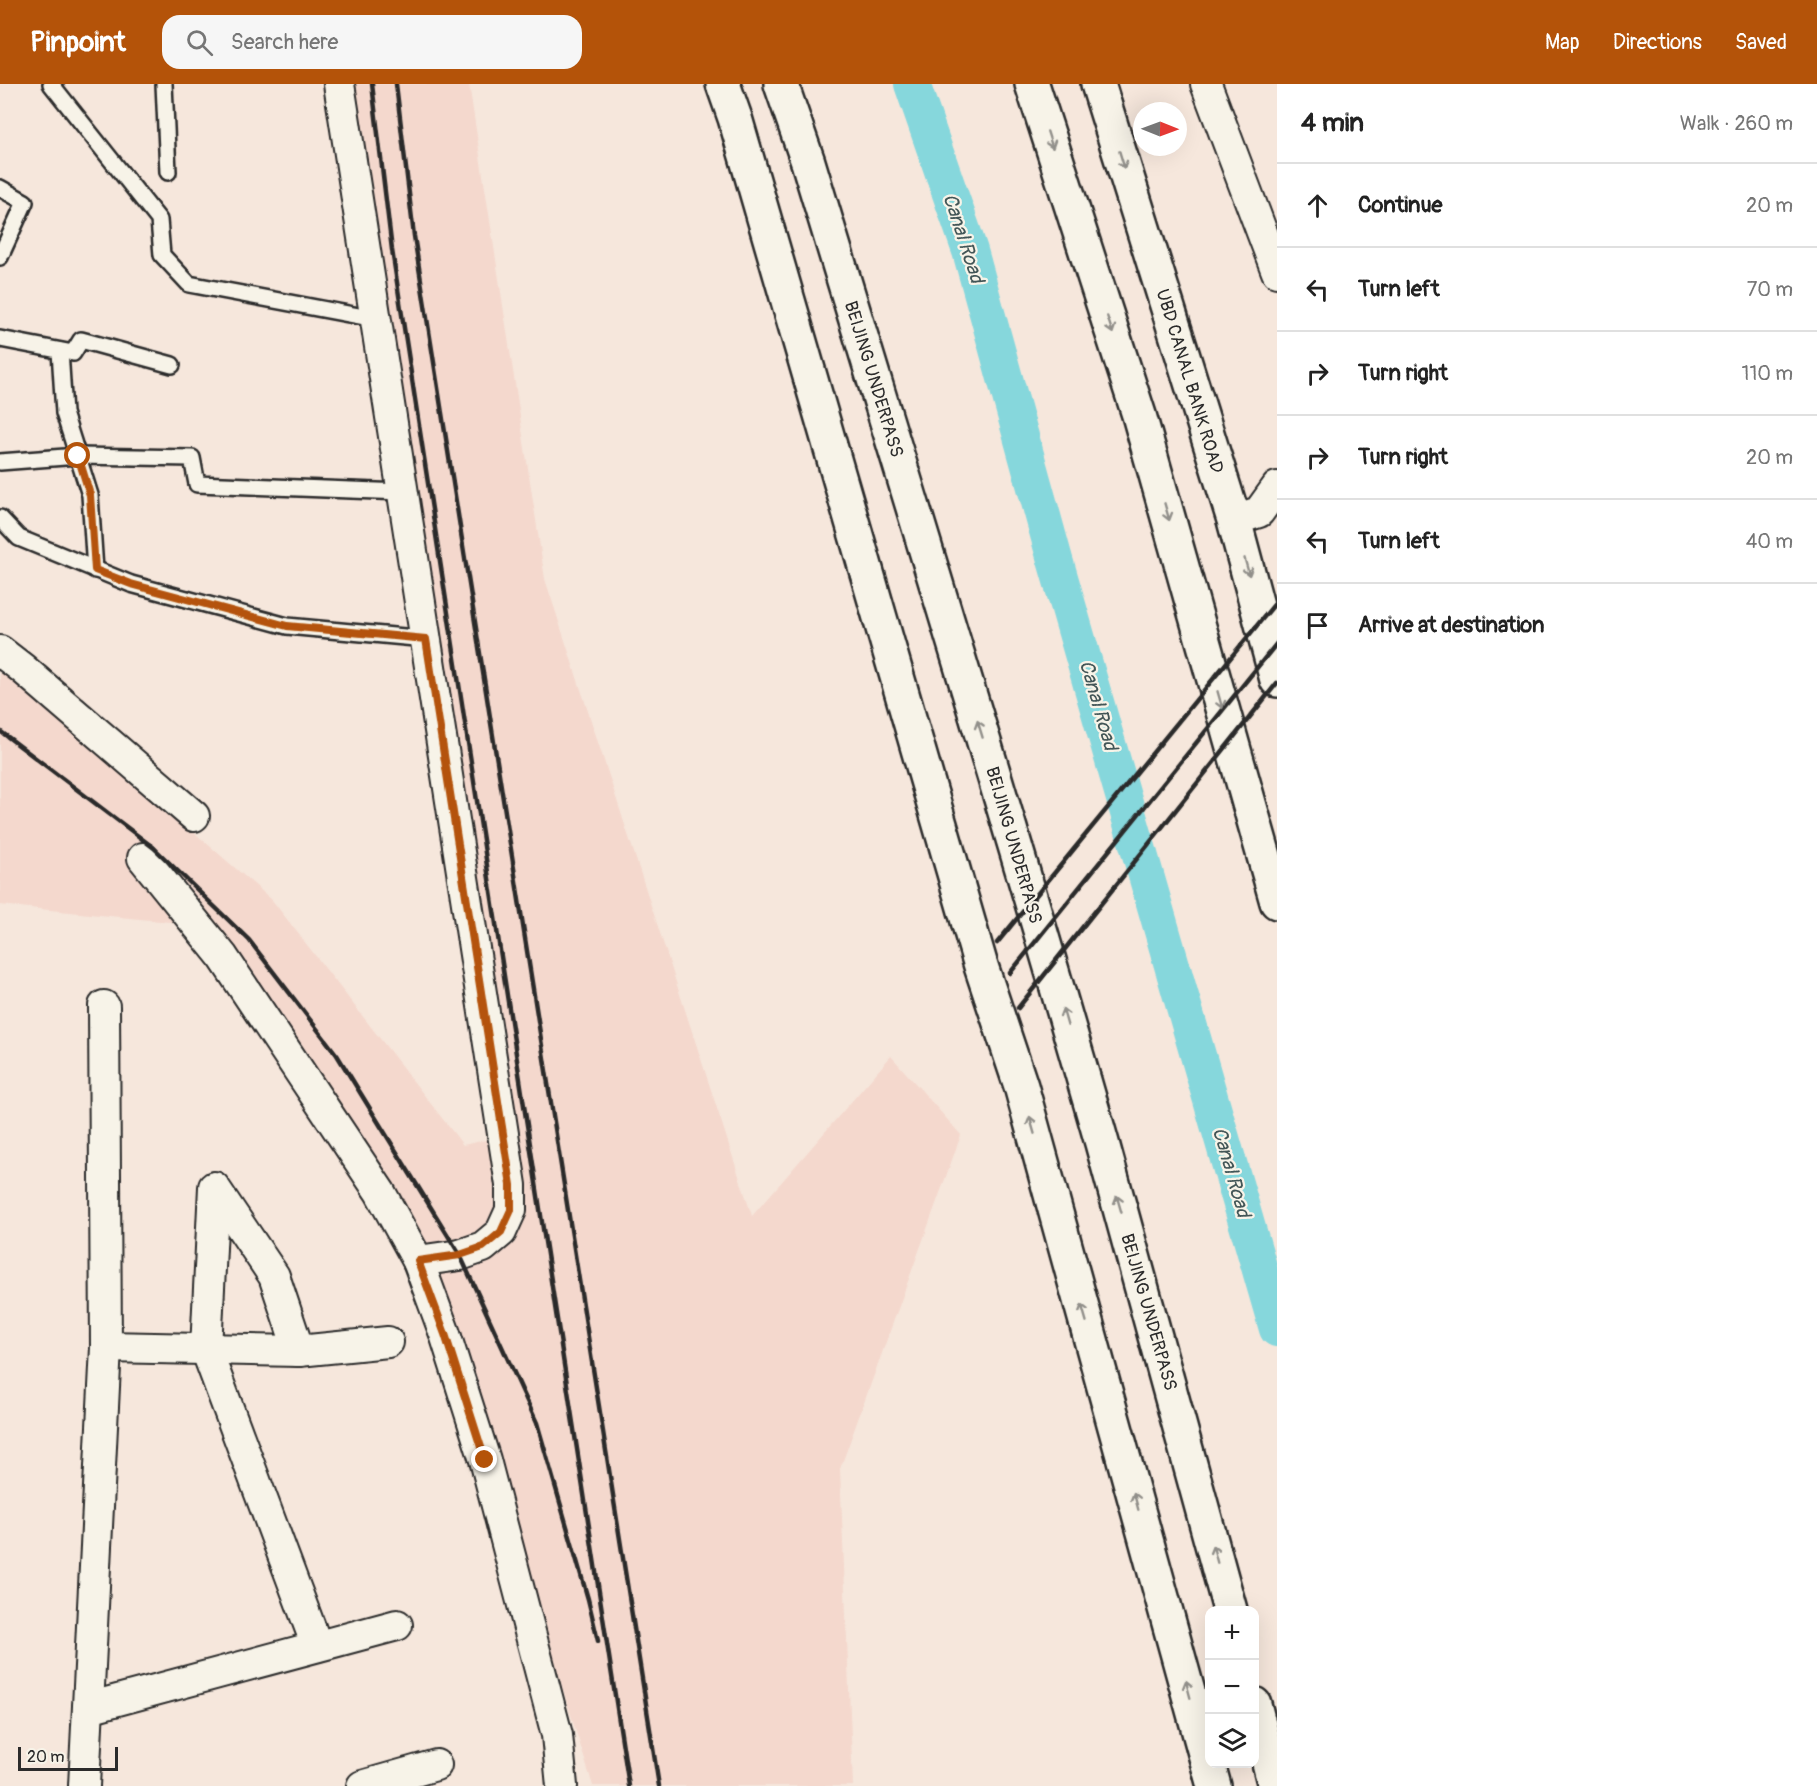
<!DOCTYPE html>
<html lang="en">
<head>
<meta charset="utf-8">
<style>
  body { margin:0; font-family:Pangolin,sans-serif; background:#f6f6f6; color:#222 }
  .controls { position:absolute; right:18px; bottom:18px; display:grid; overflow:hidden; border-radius:12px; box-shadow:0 6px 24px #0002 }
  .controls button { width:54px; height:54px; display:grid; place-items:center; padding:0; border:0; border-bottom:2px solid #e0e0e0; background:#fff; color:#222; font:30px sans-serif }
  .compass { position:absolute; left:1133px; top:18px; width:54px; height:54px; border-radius:50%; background:#fff; box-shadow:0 6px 24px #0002; rotate:91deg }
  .scale { position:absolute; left:18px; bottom:15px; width:100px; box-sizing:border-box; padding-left:6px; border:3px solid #2b2b2b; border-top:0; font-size:16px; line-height:21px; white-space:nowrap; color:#2b2b2b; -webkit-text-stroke:4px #f7f3e8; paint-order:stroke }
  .stop { position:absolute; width:18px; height:18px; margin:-14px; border:4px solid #b45309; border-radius:50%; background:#fff }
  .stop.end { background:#b45309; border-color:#fff; box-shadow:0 2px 6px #0008 }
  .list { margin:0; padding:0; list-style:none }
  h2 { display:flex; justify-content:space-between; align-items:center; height:78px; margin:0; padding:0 24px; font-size:26px }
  h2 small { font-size:20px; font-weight:400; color:#767676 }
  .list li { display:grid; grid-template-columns:39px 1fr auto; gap:18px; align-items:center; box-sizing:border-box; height:84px; padding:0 24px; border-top:2px solid #e0e0e0 }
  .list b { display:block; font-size:22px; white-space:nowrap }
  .list em { font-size:20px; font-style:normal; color:#767676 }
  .icon { flex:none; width:33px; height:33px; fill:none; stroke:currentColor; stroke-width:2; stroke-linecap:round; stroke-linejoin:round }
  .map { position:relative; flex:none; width:1277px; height:1702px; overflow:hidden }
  header { display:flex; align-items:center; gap:36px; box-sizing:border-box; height:84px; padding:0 30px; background:#b45309; color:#fff }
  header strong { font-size:28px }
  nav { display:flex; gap:33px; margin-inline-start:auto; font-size:21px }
  .search { width:420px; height:54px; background:#f6f6f6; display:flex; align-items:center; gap:15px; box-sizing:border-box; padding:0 21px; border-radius:18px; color:#767676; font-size:22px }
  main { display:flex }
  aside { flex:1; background:#fff }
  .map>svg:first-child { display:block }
  .built { fill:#f4d8cd }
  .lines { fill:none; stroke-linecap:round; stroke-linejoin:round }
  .canal { stroke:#86d7dc; stroke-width:36 }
  .service-casing { stroke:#2b2b2b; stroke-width:20 }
  .minor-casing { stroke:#2b2b2b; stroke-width:34 }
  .primary-casing { stroke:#2b2b2b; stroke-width:38 }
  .trunk-casing { stroke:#2b2b2b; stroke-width:38 }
  .service { stroke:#f7f3e8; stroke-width:15 }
  .minor { stroke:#f7f3e8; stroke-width:30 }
  .primary { stroke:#f7f3e8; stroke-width:33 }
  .trunk { stroke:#f7f3e8; stroke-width:33 }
  .rail { stroke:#2b2b2b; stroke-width:4.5 }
  .oneway { stroke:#918f8a }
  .route { stroke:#b45309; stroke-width:8 }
  .labels { text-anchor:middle; stroke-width:4.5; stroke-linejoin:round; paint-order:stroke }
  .street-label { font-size:18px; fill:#2b2b2b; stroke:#f7f3e8 }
  .water-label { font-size:20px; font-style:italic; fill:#425657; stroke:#f7f3e8 }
</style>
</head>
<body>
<header>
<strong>Pinpoint</strong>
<div class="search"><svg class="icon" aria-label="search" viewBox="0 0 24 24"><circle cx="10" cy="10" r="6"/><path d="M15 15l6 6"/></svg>Search here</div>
<nav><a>Map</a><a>Directions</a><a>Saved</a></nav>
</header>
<main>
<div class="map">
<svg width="1277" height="1702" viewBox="0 0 1277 1702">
  <rect width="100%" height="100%" fill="#f6e7dc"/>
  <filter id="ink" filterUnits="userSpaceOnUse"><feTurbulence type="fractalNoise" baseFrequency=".0167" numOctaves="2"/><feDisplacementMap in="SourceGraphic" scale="12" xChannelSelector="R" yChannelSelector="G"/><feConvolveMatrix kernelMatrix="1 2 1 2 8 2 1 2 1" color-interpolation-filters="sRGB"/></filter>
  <g filter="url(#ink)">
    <path class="built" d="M348 0H469L545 495 752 1132 891 972 961 1051 840 1385 853 1702H593L450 1243 180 839 0 821V580L272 816 463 1061 490 1055Z"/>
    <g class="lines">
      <path class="canal" d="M912 0 970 167 1055 476 1277 1245"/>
      <defs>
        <g id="service">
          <path d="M51 0 159 136 162 171 189 200 375 235"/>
          <path d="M164 0 168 88"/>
          <path d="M0 104 25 118 0 173"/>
          <path d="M0 255 73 269 81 256 172 281"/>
          <path d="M60 267 64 329 90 411 95 486"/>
          <path d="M0 378 78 372 192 374 197 400 403 408"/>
          <path d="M0 434 19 454 131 500 287 542 426 555"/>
        </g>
        <g id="minor">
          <path d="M339 0 511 1101V1126L501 1148 483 1163 460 1171 418 1177 445 1250 485 1376 557 1651 562 1702"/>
          <path d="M1206 0 1277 188"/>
          <path d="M1234 436 1259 428 1277 403"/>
          <path d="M0 567 22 584 194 732"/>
          <path d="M143 774 223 873 380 1108 418 1177"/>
          <path d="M106 1263 299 1267 388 1258"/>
          <path d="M299 1267 274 1192 214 1103 206 1265 317 1562"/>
          <path d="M88 1624 397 1541"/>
          <path d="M84 1702 106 1263 104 922"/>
          <path d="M362 1702 436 1681"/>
        </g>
        <g id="primary">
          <path d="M723 0 735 34 981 882 1021 1002 1214 1702"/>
          <path d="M1098 0 1234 436 1277 596"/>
        </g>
        <g id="trunk">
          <path d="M781 0 808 78C907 405 1008 731 1102 1059 1146 1214 1188 1370 1230 1526"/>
          <path d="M1032 0 1139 331 1277 818"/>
          <path d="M1254 1620 1275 1702"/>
        </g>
      </defs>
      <use href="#service" class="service-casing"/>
      <use href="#minor" class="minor-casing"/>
      <use href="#primary" class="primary-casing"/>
      <use href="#trunk" class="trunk-casing"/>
      <use href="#service" class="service"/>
      <use href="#minor" class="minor"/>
      <use href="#primary" class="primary"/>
      <use href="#trunk" class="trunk"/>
      <g class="rail">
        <path d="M372 0 392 166 629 1702"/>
        <path d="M396 0 414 152 659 1702"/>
        <path d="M0 647 154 764 249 856 337 971 460 1171 537 1339 588 1515 598 1557"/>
        <path d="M997 859 1277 517"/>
        <path d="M1010 889 1277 559"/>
        <path d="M1018 924 1277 599"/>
      </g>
    </g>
    <defs><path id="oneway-shaft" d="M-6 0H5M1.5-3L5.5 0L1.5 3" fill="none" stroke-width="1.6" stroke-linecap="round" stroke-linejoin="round" transform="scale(1.5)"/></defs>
    <g class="oneway">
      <use href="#oneway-shaft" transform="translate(1050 56) rotate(72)"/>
      <use href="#oneway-shaft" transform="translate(1122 76) rotate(73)"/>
      <use href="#oneway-shaft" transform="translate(1110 241) rotate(72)"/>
      <use href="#oneway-shaft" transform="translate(1167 428) rotate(74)"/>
      <use href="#oneway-shaft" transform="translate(1247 483) rotate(74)"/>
      <use href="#oneway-shaft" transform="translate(1220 616) rotate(74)"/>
      <use href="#oneway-shaft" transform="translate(980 645) rotate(-107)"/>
      <use href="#oneway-shaft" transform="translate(1065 933) rotate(-106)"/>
      <use href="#oneway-shaft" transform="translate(1032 1041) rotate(-106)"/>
      <use href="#oneway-shaft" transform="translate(1119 1120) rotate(-106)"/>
      <use href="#oneway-shaft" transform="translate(1084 1229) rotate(-106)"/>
      <use href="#oneway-shaft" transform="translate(1136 1417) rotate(-105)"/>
      <use href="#oneway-shaft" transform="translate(1215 1470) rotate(-105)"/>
      <use href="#oneway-shaft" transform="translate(1188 1605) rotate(-105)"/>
    </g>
  </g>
  <g class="lines" filter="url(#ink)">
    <path class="route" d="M78 372 90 411 95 486 131 500 287 542 426 555 511 1101V1126L501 1148 483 1163 460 1171 418 1177 445 1250 485 1376"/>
  </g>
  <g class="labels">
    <g class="street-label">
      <text transform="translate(874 295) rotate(73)" y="6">BEIJING UNDERPASS</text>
      <text transform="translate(1190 297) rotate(73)" y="6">UBD CANAL BANK ROAD</text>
      <text transform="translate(1014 761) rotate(74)" y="6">BEIJING UNDERPASS</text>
      <text transform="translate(1149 1228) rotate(74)" y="6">BEIJING UNDERPASS</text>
    </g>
    <g class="water-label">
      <text transform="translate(964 154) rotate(72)" y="7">Canal Road</text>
      <text transform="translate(1099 621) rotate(74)" y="7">Canal Road</text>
      <text transform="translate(1232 1088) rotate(74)" y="7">Canal Road</text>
    </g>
  </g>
</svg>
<div class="controls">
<button>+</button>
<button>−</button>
<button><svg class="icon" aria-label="layers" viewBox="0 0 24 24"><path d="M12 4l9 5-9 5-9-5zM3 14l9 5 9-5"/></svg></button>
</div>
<svg class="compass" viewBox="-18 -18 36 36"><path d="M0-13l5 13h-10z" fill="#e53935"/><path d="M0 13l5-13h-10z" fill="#767676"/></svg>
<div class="scale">20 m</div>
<div class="stop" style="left:78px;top:372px"></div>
<div class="stop end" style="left:485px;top:1376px"></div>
</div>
<aside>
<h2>4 min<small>Walk · 260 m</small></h2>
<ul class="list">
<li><svg class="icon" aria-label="ahead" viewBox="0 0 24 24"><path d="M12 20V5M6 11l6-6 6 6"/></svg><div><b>Continue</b></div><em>20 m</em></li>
<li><svg class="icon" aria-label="left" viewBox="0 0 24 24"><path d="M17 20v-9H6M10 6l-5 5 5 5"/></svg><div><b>Turn left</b></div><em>70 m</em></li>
<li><svg class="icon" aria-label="right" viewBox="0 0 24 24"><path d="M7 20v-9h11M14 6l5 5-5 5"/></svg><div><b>Turn right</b></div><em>110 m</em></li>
<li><svg class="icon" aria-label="right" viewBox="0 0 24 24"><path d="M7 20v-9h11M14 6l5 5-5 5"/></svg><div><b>Turn right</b></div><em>20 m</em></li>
<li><svg class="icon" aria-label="left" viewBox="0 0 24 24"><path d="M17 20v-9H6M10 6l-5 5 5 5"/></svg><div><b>Turn left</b></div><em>40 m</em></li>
<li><svg class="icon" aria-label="arrive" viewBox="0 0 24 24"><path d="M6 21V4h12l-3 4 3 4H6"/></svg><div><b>Arrive at destination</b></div></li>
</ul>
</aside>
</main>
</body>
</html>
